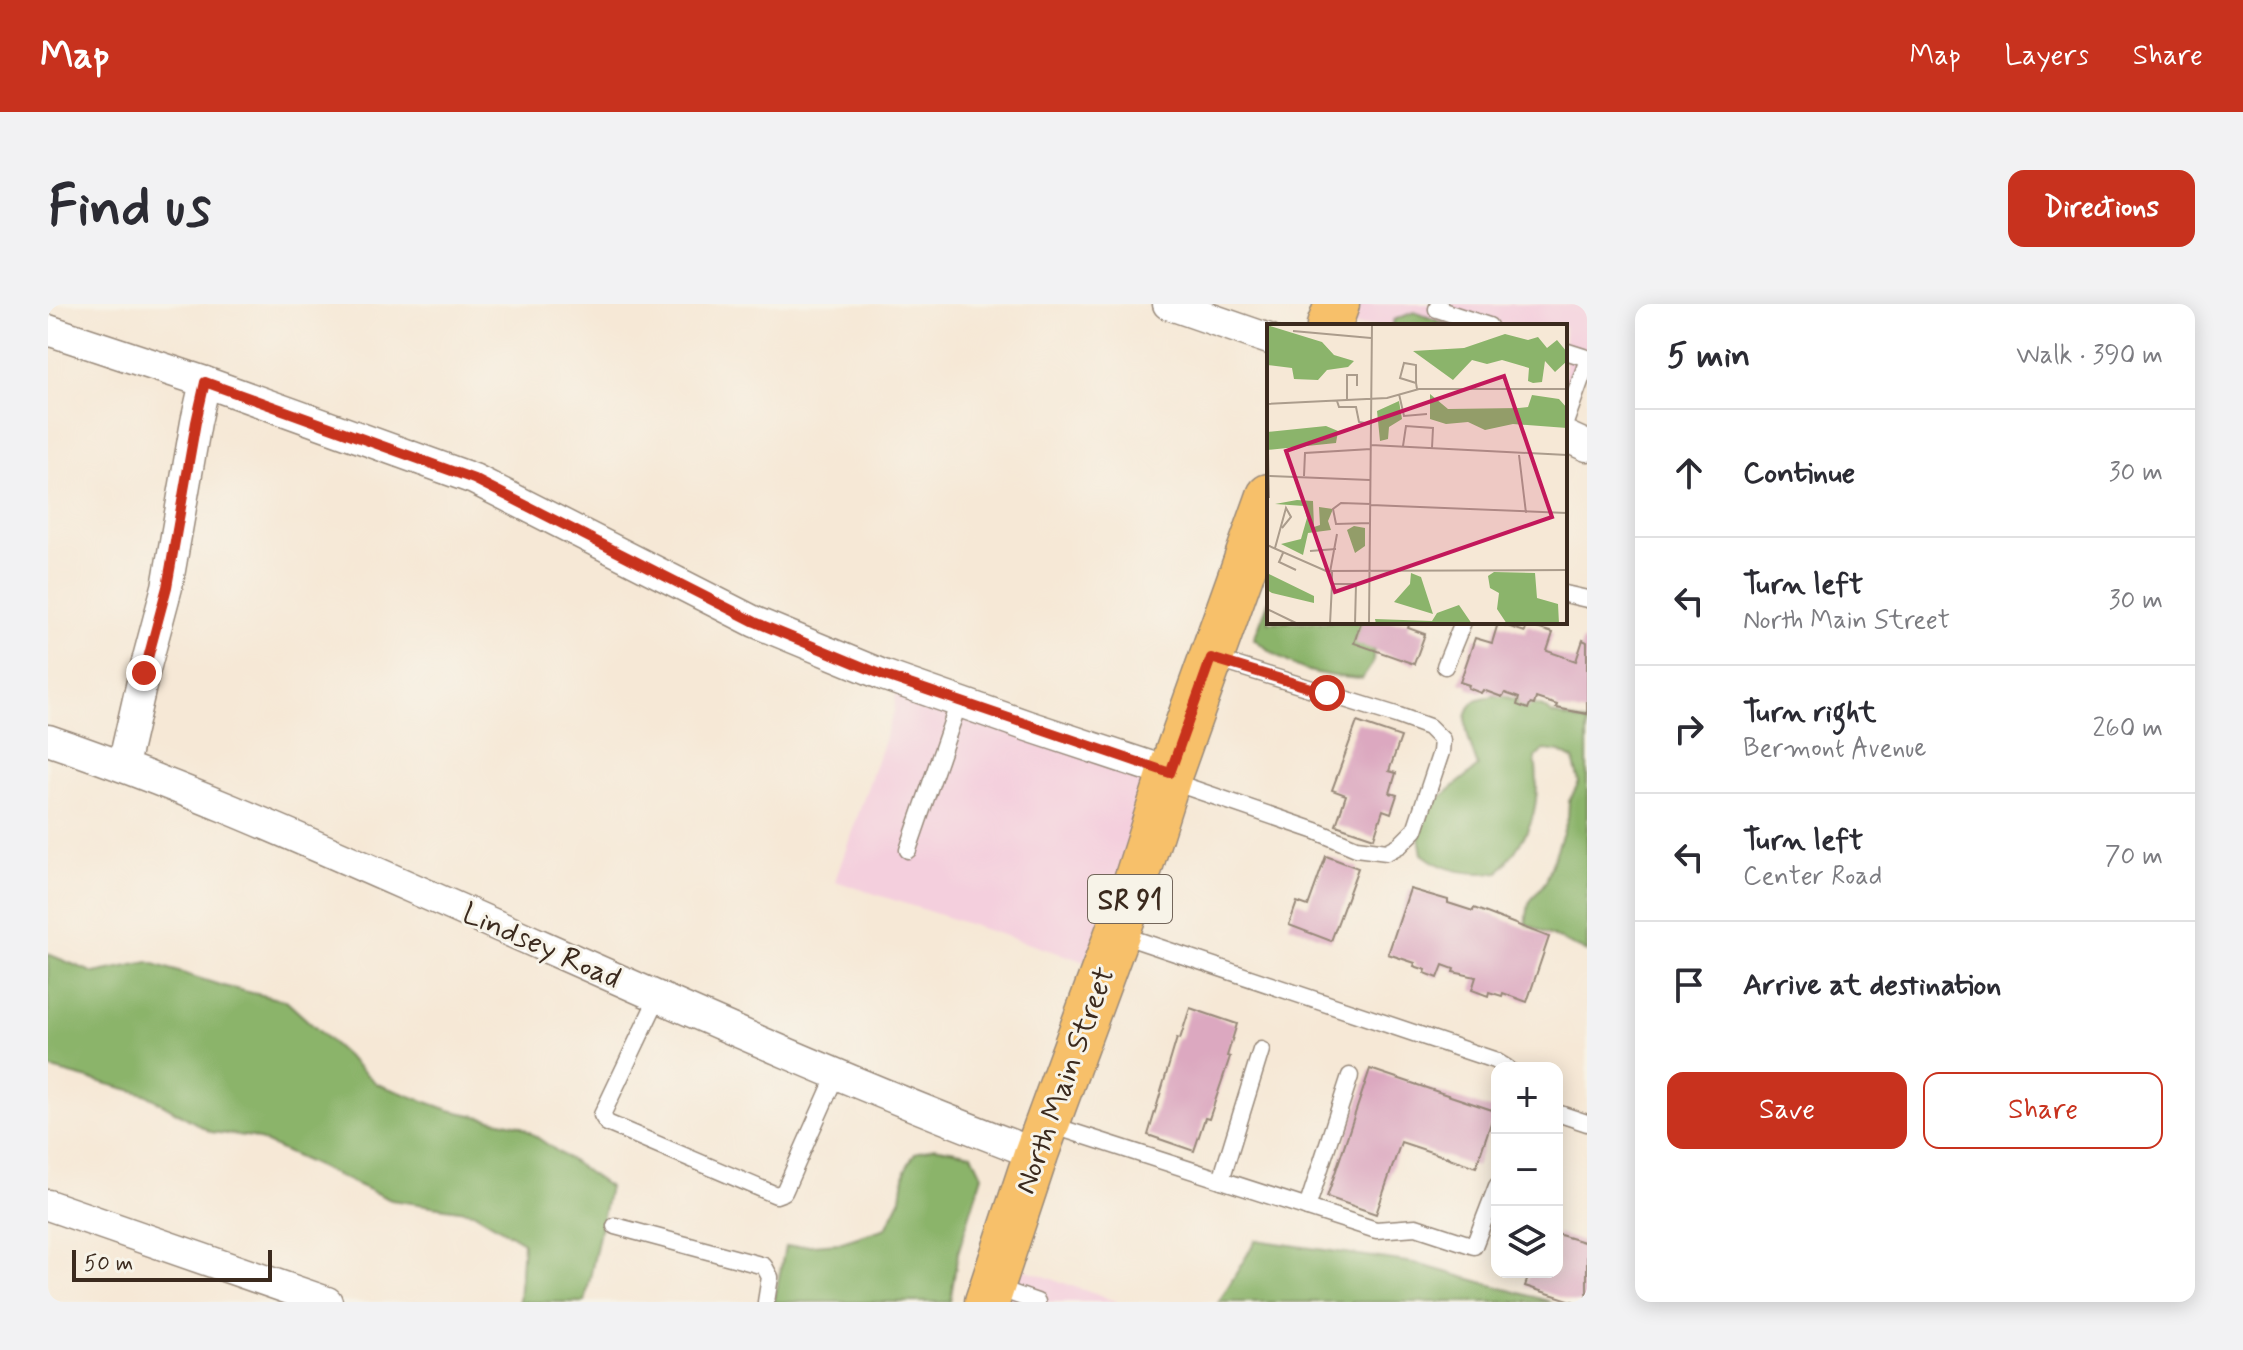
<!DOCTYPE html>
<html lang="en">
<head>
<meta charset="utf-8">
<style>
  body { margin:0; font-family:Mynerve,sans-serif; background:#f2f2f3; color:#2b2b33 }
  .controls { position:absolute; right:24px; bottom:24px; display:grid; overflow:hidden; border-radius:16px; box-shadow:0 4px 20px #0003 }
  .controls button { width:72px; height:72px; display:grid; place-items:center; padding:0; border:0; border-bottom:2px solid #e1e1e2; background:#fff; color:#2b2b33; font:40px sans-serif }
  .scale { position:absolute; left:24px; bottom:20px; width:200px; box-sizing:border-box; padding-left:8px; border:4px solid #3b2a1e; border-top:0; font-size:22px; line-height:28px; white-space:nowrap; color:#3b2a1e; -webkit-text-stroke:6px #f7f3e8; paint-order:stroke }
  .stop { position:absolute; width:24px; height:24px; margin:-18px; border:6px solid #c8321e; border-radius:50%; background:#fff }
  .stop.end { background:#c8321e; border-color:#fff; box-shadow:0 2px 8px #0008 }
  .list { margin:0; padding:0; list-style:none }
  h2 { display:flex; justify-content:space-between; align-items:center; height:104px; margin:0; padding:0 32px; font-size:34px }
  h2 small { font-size:26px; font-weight:400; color:#7c7c81 }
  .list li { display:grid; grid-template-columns:52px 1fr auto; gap:24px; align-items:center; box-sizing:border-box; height:128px; padding:0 32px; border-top:2px solid #e1e1e2 }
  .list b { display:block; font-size:30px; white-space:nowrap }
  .list p { margin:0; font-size:26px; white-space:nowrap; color:#7c7c81 }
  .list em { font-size:26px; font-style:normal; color:#7c7c81 }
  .actions { display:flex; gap:16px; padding:24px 32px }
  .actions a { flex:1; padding:18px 0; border:2px solid #c8321e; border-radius:16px; text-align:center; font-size:28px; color:#c8321e }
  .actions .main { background:#c8321e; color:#fff }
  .icon { flex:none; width:44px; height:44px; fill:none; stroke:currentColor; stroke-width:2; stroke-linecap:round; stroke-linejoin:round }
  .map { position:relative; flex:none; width:1539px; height:998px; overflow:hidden; border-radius:16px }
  header { display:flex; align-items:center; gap:48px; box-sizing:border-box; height:112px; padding:0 40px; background:#c8321e; color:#fff }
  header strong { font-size:38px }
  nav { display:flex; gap:44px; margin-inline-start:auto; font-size:28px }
  .intro { display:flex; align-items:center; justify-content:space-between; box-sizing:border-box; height:192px; padding:0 48px }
  h1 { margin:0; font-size:56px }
  .button { padding:20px 36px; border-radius:16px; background:#c8321e; color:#fff; font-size:28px; font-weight:700 }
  main { display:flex; gap:48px; padding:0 48px }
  aside { flex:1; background:#fff; border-radius:16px; box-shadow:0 4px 20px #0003 }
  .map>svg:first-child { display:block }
  .built { fill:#f4cfdd }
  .forest { fill:#8bb46b; stroke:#636f44; stroke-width:2 }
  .building { fill:#dca8c0 }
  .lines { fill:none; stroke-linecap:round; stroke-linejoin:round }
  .service-casing { stroke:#98897a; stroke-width:19 }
  .minor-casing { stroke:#98897a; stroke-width:33 }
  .primary-casing { stroke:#98897a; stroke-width:47 }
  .service { stroke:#fff; stroke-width:16 }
  .minor { stroke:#fff; stroke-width:30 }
  .primary { stroke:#f7c06b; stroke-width:44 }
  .route { stroke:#c8321e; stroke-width:10 }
  .labels { text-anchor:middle; stroke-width:6; stroke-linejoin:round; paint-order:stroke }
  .shield { fill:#f7f3e8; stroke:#73665b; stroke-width:2 }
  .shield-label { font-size:28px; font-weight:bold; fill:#3b2a1e }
  .street-label { font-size:30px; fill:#3b2a1e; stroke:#f7f3e8 }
  .inset-road { fill:none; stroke:#ab9c8c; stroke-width:2 }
  .view { fill:#c2185b; fill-opacity:0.15; stroke:#c2185b; stroke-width:4 }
  .inset-edge { fill:none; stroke:#3b2a1e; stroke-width:4 }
</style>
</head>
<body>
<header>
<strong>Map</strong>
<nav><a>Map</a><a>Layers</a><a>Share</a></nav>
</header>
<div class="intro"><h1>Find us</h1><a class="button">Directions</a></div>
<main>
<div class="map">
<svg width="1539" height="998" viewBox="0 0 1539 998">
  <rect width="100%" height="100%" fill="#f7f3e8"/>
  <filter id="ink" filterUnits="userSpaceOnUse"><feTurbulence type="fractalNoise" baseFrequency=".0125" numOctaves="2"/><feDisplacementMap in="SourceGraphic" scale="16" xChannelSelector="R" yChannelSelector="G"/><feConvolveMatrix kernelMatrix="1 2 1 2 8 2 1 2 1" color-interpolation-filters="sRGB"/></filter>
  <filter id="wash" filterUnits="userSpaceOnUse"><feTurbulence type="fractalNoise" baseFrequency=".006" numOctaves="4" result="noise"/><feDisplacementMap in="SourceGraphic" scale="32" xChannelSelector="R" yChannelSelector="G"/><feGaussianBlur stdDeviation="1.8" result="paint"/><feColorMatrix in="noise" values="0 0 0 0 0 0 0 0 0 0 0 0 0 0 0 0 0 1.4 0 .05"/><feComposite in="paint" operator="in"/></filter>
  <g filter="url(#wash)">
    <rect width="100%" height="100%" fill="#f6e8d6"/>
    <g class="built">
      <path d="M1289 0H1539V58L1517 119V22H1281Z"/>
      <path d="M849 376 1122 469 1056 664 787 577 846 407Z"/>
      <path d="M953 957 1070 998H939Z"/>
    </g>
    <g class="forest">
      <path d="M1366 8 1404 22H1344L1346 16Z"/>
      <path d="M1221 296V318H1326L1325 359 1314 375C1263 371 1247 367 1206 335Z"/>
      <path d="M1451 391 1495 403 1505 410 1539 419V648L1478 620 1481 599 1498 577 1520 514 1521 497 1531 478 1525 455 1512 448 1496 446 1487 454C1494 504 1483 530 1451 568 1422 571 1397 568 1374 550L1370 526 1378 505 1430 463C1424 445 1406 407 1431 395 1436 393 1445 392 1451 391Z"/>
      <path d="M0 650 46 669 100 658 175 682 238 697 329 780 401 806 471 821 561 883 537 998H471L475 938 425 908 343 896 205 833 163 828 97 790 0 764Z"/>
      <path d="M886 843 924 850 934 871 910 949 902 998H726L737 943 791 939 838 924 853 894 857 866 867 849Z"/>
      <path d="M1208 936 1366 959 1504 998H1171Z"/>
    </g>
    <g id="blocks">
      <g class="building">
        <path d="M1313 318H1362L1360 324 1377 330 1366 360 1306 339Z"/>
        <path d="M1450 319 1477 328 1479 321 1505 329 1499 347 1528 357 1535 336 1539 338V410L1508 404 1509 401 1488 394 1486 401 1482 400 1480 405 1469 401 1471 394 1457 389 1454 393 1435 386 1433 389 1420 384 1421 381 1412 378 1427 334 1444 339Z"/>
        <path d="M1309 418 1353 433 1341 467 1348 469 1342 489 1349 491 1343 509 1335 506 1326 534 1288 521 1298 491 1284 486Z"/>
        <path d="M1278 552 1310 564 1283 637 1241 621 1249 598 1260 602Z"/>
        <path d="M1362 585 1400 596V599L1425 607 1426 604 1501 633 1479 698 1455 689 1454 692 1441 688 1440 692 1424 686 1428 673 1405 668 1406 665 1395 661 1390 674 1377 669 1378 666 1366 662 1367 659 1340 650Z"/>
        <path d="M1142 704 1189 720 1179 752 1182 753 1161 815 1157 814 1146 847 1100 831 1129 734 1132 735Z"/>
        <path d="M1322 765 1447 807 1428 863 1353 838 1328 910 1279 893Z"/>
        <path d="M1509 930 1539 939V998H1527L1477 982 1482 968H1509Z"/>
      </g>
    </g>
  </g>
  <g filter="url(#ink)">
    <use href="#blocks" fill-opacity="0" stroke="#98897a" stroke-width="2"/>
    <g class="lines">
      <defs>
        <g id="service">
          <path d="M1391 0 1389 5 1441 22"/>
          <path d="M1517 47 1539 54"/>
          <path d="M1517 119 1539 58"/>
          <path d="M1517 290 1539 295"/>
          <path d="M1397 362 1415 318"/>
          <path d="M1122 477 1268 527 1308 544 1339 548 1352 541 1367 526 1393 448 1394 436 1381 423 1348 411 1164 354"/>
          <path d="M860 546 911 398"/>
          <path d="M1071 630 1446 756 1459 764"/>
          <path d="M610 693 554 811 559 819 728 891 736 888 788 771"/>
          <path d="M1509 809 1539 819"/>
          <path d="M1000 820 1328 926 1368 923 1426 942 1449 882"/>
          <path d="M1173 876 1213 746"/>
          <path d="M1259 904 1302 772"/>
          <path d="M567 922 716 962 722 973 718 998"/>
          <path d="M946 983 989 998"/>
        </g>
        <g id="minor">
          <path d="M1120 0 1221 35"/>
          <path d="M0 26 157 78 426 175 707 318 835 371 980 422 1122 469"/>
          <path d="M1517 132 1539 142"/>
          <path d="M0 436C124 478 244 531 364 584 571 675 776 770 988 850"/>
          <path d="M75 461 96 369 119 283 148 118 157 78"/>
          <path d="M0 901 279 998"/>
        </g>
        <g id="primary">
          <path d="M1281 22 1289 0"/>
          <path d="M939 998 988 850 1084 589 1122 469 1221 192"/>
        </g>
      </defs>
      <use href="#service" class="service-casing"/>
      <use href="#minor" class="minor-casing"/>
      <use href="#primary" class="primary-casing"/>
      <use href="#service" class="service"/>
      <use href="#minor" class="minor"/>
      <use href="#primary" class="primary"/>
    </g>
  </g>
  <g class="lines" filter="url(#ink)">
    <path class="route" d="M96 369 119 283 148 118 157 78 426 175 707 318 835 371 1122 469 1163 354 1279 389"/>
  </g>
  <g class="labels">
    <rect class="shield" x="1040" y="571" width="84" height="48" rx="6"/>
    <g class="shield-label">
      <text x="1082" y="605">SR 91</text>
    </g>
    <g class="street-label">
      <text transform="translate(494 641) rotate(24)" y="10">Lindsey Road</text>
      <text transform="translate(1016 776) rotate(-70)" y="10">North Main Street</text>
    </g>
  </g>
  <g transform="translate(1219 20)">
    <rect width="300" height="300" fill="#f6e8d6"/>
    <path d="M0 1 55 18 67 31 87 37 81 43 60 46 51 56 27 55 25 44 0 41ZM238 10 261 16 271 13 280 24 290 16 300 28V37L288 48 278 37 275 58 266 59 261 57 262 44 235 36 220 40 205 36 186 56 146 27 197 24ZM163 70 181 85 252 84 261 83 265 71 292 75 300 84V104L246 100 218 106 201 98 179 100 163 95ZM132 77 135 95 122 103 121 115 113 117 110 87ZM59 102 71 107 69 119 0 126V108ZM30 176 46 177 47 203 53 201 52 183 66 185 61 197 64 206 41 209 36 231 14 220 34 215 40 194 37 182 8 180ZM87 202 98 204V222L88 229 80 206ZM227 248 268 249 270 274 291 280 292 300H240L230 285 232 269 223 264 221 252ZM0 249 47 272V279L5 269 0 266ZM144 249 154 253 166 290 127 278 143 260ZM192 281 205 300H109L108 295 165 297 170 289Z" fill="#8bb46b"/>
    <path class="inset-road" d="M26 7 104 14M149 59 133 54 137 39 149 41V59L150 65M132 70 137 92 160 90M80 75V51H90V62M70 77 72 83H89L92 98 104 100M0 80 120 74 152 65H300M104 121 300 131M136 122 139 102 166 104 165 124M1 128 2 174M252 131 259 189M2 152 103 156M37 152 38 129 104 125M104 181 300 189M103 199 69 200 66 185 74 179 104 180M0 221 59 247 300 246M8 224 19 184 24 193 15 204M43 227 69 225M16 229 12 238 29 246M63 248 70 210M65 248V260H89L88 300M0 285 31 300M63 300 65 260M102 300 105 0"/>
    <path class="view" d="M237 52 285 193 68 268 19 127Z"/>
    <rect width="300" height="300" class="inset-edge"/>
  </g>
</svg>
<div class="controls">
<button>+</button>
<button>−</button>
<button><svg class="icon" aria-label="layers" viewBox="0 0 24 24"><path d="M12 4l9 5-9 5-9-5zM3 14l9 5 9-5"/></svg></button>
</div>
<div class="scale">50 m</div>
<div class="stop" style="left:1279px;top:389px"></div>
<div class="stop end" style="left:96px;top:369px"></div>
</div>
<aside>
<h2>5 min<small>Walk · 390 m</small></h2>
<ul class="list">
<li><svg class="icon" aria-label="ahead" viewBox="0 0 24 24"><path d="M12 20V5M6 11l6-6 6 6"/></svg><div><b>Continue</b></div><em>30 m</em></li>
<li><svg class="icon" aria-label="left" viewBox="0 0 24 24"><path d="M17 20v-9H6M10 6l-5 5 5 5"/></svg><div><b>Turn left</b><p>North Main Street</p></div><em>30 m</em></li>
<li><svg class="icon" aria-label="right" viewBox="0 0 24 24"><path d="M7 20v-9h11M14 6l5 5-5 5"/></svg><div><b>Turn right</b><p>Bermont Avenue</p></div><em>260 m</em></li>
<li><svg class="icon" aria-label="left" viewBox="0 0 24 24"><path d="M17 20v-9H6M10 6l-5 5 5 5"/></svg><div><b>Turn left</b><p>Center Road</p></div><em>70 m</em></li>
<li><svg class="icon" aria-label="arrive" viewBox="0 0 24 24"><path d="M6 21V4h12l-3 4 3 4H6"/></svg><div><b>Arrive at destination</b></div></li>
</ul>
<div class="actions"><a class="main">Save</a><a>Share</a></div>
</aside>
</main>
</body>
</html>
